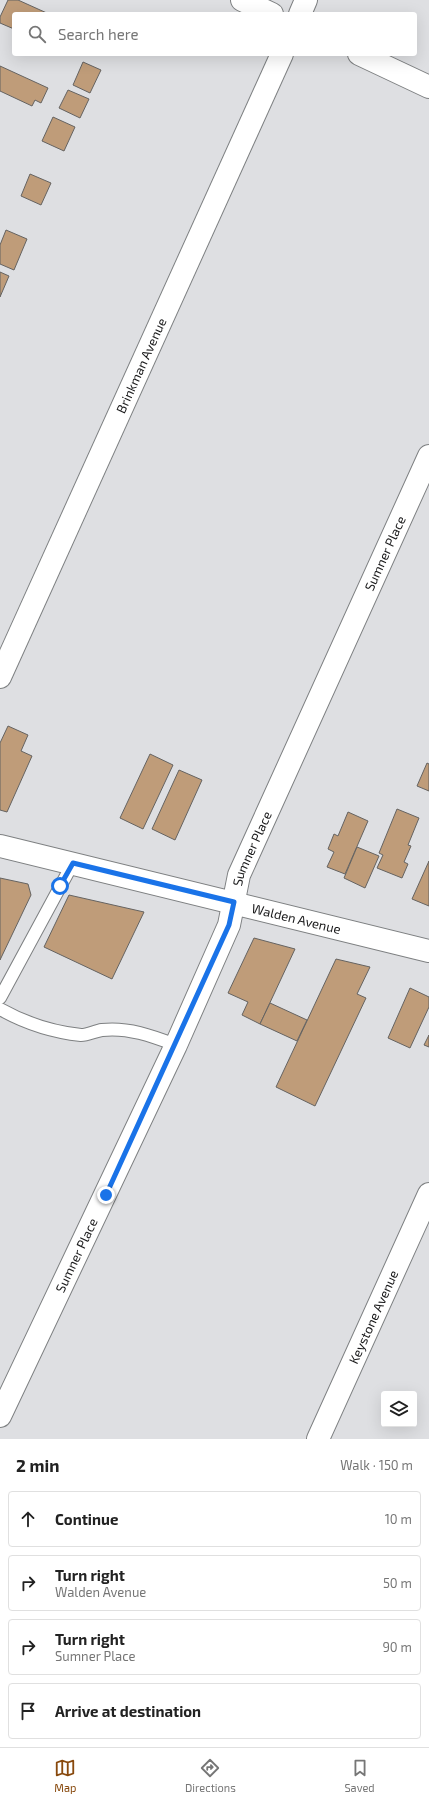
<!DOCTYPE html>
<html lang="en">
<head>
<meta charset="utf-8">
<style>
  body { margin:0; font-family:"Exo 2",sans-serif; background:#f6f6f6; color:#222 }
  .controls { position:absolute; right:12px; bottom:12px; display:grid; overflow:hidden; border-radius:4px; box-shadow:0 4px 16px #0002 }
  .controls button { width:36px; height:36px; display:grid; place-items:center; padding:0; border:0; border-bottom:1px solid #e0e0e0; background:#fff; color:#222; font:20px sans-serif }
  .stop { position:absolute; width:12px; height:12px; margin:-9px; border:3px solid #1a73e8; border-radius:50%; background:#fff }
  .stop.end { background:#1a73e8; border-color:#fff; box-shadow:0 1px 4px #0008 }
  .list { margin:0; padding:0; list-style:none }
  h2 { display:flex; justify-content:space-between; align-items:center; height:52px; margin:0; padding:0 16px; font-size:17px }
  h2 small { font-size:13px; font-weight:400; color:#767676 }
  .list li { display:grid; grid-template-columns:26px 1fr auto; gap:12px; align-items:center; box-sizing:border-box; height:56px; margin:0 8px 8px; padding:0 8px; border:1px solid #e0e0e0; border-radius:4px }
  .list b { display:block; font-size:15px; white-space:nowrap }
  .list p { margin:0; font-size:13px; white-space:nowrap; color:#767676 }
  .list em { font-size:13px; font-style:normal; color:#767676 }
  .icon { flex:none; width:22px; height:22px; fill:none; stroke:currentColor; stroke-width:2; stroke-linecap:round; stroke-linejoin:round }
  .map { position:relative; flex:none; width:429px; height:1439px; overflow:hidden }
  .search { position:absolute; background:#fff; box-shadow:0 4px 16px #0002; left:12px; right:12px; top:12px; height:44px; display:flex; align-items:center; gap:10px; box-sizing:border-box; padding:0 14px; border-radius:4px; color:#767676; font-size:15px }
  .sheet { height:308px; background:#fff }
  nav { display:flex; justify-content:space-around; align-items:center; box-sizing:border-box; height:56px; border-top:1px solid #e0e0e0; background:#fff; font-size:11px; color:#767676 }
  nav a { display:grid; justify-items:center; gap:2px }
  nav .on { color:#88490d }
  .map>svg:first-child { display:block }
  .building { fill:#bf9c79; stroke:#656361 }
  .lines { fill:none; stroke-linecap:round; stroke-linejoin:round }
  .lane-casing { stroke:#7e8082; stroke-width:14 }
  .street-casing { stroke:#7e8082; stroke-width:24 }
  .secondary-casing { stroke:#7e8082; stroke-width:24 }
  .lane { stroke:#fff; stroke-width:12 }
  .street { stroke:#fff; stroke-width:22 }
  .secondary { stroke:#fff; stroke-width:22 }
  .route { stroke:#1a73e8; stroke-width:5 }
  .labels { text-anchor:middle; stroke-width:3; stroke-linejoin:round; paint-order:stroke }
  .street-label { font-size:13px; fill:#1a1a1b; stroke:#ebecef }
</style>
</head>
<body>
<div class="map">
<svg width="429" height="1439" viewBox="0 0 429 1439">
  <rect width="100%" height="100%" fill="#dedfe2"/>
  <g class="building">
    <path d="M8 0H18L49 14H14V29L0 23V17Z"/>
    <path d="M83 62 101 70 90 93 73 85Z"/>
    <path d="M0 66 48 88 41 103 35 100 32 106 0 91Z"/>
    <path d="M68 90 89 99 80 118 59 108Z"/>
    <path d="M53 117 75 127 64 151 42 141Z"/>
    <path d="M30 174 51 183 41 205 21 196Z"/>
    <path d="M6 230 27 239 14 270 0 264V245Z"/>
    <path d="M0 272 9 276 0 297Z"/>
    <path d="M8 726 28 735 21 751 32 756 7 812 0 810V743Z"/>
    <path d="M150 754 173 765 143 829 120 818Z"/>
    <path d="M427 763 429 764V791L417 786Z"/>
    <path d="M179 770 202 780 175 840 152 829Z"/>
    <path d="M397 809 419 818 408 845 411 846 404 862 408 864 402 878 377 868 383 855 379 853Z"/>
    <path d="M348 812 368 821 345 874 327 867 334 852 328 849 334 834 338 836Z"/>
    <path d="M357 847 379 856 365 888 344 878Z"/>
    <path d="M429 861V906L412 899Z"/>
    <path d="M0 878 28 884 31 895 0 960Z"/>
    <path d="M69 895 144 912 112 979 44 947Z"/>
    <path d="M254 938 295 949 260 1024 242 1015 248 1002 228 993Z"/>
    <path d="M336 959 370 967 357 994 366 998 315 1106 276 1087Z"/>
    <path d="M410 988 429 997V1007L410 1048 388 1038Z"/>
    <path d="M270 1003 307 1020 297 1041 260 1024Z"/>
    <path d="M429 1035V1047L424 1045Z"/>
  </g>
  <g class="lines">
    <defs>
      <g id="lane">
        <path d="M0 998 73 863"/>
        <path d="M0 1009C25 1023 52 1032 81 1035 88 1035 95 1031 102 1030 128 1027 152 1036 176 1045"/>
      </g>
      <g id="street">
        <path d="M242 0 272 14"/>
        <path d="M300 14 306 0"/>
        <path d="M359 54 429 87"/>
        <path id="s1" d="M0 677 282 54"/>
        <path id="s2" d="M0 1416 176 1045 229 925 239 875 429 456"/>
        <path id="s3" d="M318 1439 429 1194"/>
      </g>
      <g id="secondary">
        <path id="s4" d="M0 846 429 951"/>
      </g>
    </defs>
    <use href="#lane" class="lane-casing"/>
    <use href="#street" class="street-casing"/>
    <use href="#secondary" class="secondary-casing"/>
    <use href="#lane" class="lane"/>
    <use href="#street" class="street"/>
    <use href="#secondary" class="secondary"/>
  </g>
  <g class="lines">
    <path class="route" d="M60 886 73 863 234 902 229 925 106 1195"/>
  </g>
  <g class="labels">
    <g class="street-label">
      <text dy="5" stroke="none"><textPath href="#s1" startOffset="342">Brinkman Avenue</textPath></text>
      <text dy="5" stroke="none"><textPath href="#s2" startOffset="946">Sumner Place</textPath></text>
      <text dy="5" stroke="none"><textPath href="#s2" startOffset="622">Sumner Place</textPath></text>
      <text dy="5" stroke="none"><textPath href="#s4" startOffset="305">Walden Avenue</textPath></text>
      <text dy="5" stroke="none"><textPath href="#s2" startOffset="178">Sumner Place</textPath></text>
      <text dy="5" stroke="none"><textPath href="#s3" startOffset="134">Keystone Avenue</textPath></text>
    </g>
  </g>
</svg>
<div class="controls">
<button><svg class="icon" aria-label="layers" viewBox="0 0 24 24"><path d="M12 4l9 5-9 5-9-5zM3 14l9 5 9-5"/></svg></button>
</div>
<div class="stop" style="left:60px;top:886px"></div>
<div class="stop end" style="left:106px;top:1195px"></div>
<div class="search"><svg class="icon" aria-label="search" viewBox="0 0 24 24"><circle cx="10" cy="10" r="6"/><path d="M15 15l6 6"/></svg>Search here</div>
</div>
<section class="sheet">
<h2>2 min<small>Walk · 150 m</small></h2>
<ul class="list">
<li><svg class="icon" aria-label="ahead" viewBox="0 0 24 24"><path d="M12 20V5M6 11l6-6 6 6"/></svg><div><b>Continue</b></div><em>10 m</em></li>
<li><svg class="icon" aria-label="right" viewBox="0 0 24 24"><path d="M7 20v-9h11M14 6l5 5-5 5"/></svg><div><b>Turn right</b><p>Walden Avenue</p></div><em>50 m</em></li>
<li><svg class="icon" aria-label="right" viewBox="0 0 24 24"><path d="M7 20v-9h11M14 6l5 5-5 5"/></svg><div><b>Turn right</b><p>Sumner Place</p></div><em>90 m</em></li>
<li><svg class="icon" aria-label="arrive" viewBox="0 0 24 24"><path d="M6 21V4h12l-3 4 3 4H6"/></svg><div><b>Arrive at destination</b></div></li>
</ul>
</section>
<nav>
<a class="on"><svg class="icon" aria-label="map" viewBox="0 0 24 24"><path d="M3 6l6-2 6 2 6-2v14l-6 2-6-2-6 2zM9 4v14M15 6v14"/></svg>Map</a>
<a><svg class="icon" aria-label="directions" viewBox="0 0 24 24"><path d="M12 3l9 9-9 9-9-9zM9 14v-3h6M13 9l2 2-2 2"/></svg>Directions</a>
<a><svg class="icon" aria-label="saved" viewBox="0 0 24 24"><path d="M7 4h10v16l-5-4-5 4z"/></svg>Saved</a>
</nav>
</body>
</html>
